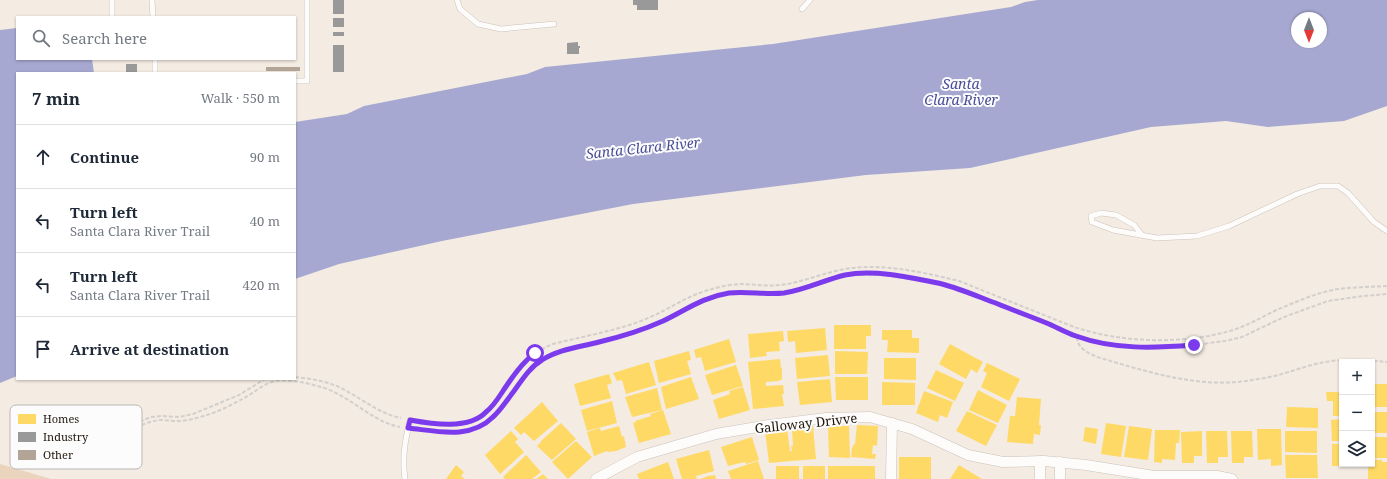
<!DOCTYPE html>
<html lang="en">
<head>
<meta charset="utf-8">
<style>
  body { margin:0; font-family:"Noto Serif",serif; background:#f6f6f7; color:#1f2937 }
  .controls { position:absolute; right:12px; bottom:12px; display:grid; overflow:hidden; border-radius:0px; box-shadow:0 1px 3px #0004 }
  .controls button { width:36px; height:36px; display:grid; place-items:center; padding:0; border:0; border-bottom:1px solid #e0e1e3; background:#fff; color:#1f2937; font:20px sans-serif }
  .compass { position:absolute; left:1291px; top:12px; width:36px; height:36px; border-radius:50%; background:#fff; box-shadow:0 1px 3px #0004; rotate:180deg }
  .stop { position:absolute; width:12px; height:12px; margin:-9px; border:3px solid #7c3aed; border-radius:50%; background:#fff }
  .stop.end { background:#7c3aed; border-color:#fff; box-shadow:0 1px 4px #0008 }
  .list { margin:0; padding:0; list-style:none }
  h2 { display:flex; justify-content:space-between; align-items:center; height:52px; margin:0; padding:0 16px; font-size:17px }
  h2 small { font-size:13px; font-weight:400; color:#747a83 }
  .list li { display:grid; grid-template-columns:26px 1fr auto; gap:12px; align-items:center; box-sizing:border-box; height:64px; padding:0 16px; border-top:1px solid #e0e1e3 }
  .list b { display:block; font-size:15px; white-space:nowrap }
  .list p { margin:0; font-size:13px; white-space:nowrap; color:#747a83 }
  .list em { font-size:13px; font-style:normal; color:#747a83 }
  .icon { flex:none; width:22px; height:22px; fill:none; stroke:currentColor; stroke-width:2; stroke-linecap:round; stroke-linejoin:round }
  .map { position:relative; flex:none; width:1387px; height:479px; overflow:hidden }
  .search { position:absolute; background:#fff; box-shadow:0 1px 3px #0004; left:16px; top:16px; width:280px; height:44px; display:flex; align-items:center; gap:10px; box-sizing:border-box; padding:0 14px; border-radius:0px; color:#747a83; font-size:15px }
  .panel { position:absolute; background:#fff; box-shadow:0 1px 3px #0004; left:16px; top:72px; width:280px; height:308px; border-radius:0px }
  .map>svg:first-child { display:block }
  .green { fill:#ead4bd }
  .water { fill:#a6a8d1; fill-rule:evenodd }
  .homes { fill:#ffd966 }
  .industry { fill:#999 }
  .building { fill:#b2a597 }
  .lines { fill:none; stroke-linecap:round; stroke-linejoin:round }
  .service-casing { stroke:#cbc2b9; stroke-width:6 }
  .minor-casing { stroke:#cbc2b9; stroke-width:11 }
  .path { stroke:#d2cfcc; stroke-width:2; stroke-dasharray:4 2; stroke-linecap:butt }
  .service { stroke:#fdfcfb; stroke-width:5 }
  .minor { stroke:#fdfcfb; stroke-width:10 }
  .route { stroke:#7c3aed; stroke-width:5 }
  .labels { text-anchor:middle; stroke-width:4; stroke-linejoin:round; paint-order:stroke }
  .street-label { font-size:13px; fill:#1f160b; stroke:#fcfcfc }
  .water-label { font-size:14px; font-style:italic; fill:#484d99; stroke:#fcfcfc }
  .key { fill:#fcfcfc; stroke:#bab7b4; stroke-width:1 }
  .key-label { font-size:11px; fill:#1f160b }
</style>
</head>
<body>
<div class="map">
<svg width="1387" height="479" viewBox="0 0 1387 479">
  <rect width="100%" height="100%" fill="#f4ebe2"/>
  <path class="green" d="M0 464 51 479H0Z"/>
  <g class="water">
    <path d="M1038 0H1387V106L1344 121 1268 127 1226 121 1151 127 970 168 866 175 633 204 442 241 339 264 295 279V122L347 114 364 106 527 74 545 67 773 44 1011 7 1025 2ZM1297 18H1321V42H1297Z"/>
    <path d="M17 28V59H92L94 73H17V376L0 383V30Z"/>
  </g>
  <g class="homes">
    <path d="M834 325H871V336H866V349H834Z"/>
    <path d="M825 328 827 350 796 353 795 341 788 342 787 331Z"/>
    <path d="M882 330H912V338H919V353L887 352 888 340H882Z"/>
    <path d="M783 331 784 341 779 342 780 351 766 352 767 356 750 358 748 334Z"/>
    <path d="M729 339 736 362 705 371 701 357 696 358 694 350Z"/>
    <path d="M950 344 983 362 977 373 971 369 966 379 939 364Z"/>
    <path d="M689 351 691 360 687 361 691 374 659 383 654 361Z"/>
    <path d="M835 351 868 352 867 374H835Z"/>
    <path d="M828 355 830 376 797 379 795 358Z"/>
    <path d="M884 358H916V380L884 379Z"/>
    <path d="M780 359 781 367H780L782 368V380H779V381L766 382V386L783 385 784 394H782L784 406 753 409 748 362Z"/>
    <path d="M649 362 656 385 626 394 622 380 617 381 613 373Z"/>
    <path d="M987 363 1020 379 1009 401 981 387 987 373 983 371Z"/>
    <path d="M736 365 743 386 712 395 705 375Z"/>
    <path d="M936 370 964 383 955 401 927 388Z"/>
    <path d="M609 374 612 383 607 385 611 398 580 406 574 384Z"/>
    <path d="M691 377 699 399 666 409 661 387Z"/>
    <path d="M835 377H868V400H836Z"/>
    <path d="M830 379 832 402 800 405 797 382Z"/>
    <path d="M882 382 915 383V405H882Z"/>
    <rect x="1372" y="384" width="15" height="23"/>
    <path d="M743 387 750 410 719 419 713 400 730 394 729 391Z"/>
    <path d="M657 388 662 410 632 417 625 397Z"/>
    <path d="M978 390 1007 405 998 423 969 410Z"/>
    <path d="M924 391 953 402 947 418 940 415 938 422 916 413Z"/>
    <path d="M1326 392H1342V416H1333V401H1327Z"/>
    <path d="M1017 397 1041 399 1039 425H1041L1040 435 1034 434 1033 444 1007 442 1010 416H1015Z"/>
    <path d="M612 401 617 423 587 431 581 410Z"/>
    <path d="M542 402 558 421 534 441 524 432 521 435 514 428Z"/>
    <path d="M1287 407 1318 408V428L1286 427Z"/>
    <path d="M663 410 671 434 639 443 633 423 636 422 635 421 651 416 650 414Z"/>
    <path d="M967 411 997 425 986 446 956 431Z"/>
    <rect x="1372" y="412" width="15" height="21"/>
    <path d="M1342 419V441H1332L1331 420Z"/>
    <path d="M561 423 576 439 552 460 537 446 541 442V441Z"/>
    <path d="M1106 423 1126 426 1121 457 1101 454Z"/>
    <path d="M857 425 878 426 877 446 873 445 872 454H876L875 459 851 457 852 448 854 444H855Z"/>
    <path d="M619 426 622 437 624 436 626 447 616 451 608 452 607 451 594 456 587 432 600 428 601 431Z"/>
    <path d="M813 426 816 459 791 461V455V461L769 463 765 431H775V430L787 428 790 451H792L791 446H793L792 428Z"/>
    <path d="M828 426H849L850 458 829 457Z"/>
    <path d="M1129 426 1152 429 1148 460 1124 457Z"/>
    <path d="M1085 427 1098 429 1096 444 1083 441Z"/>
    <path d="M1257 429H1281L1282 465 1271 466V459L1258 460Z"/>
    <path d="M1155 430H1180L1179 443H1176L1175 460 1162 459V463L1154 462Z"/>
    <path d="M511 431 518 439 515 442 524 452 500 474 485 455Z"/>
    <path d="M1202 431V456H1194V463H1182L1181 432Z"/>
    <path d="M1206 431H1227L1228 457H1218V463H1207Z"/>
    <path d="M1231 431H1252L1253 457H1244V463H1232Z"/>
    <path d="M1285 431H1317V453L1285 452Z"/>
    <path d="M752 437 759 460 746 464 745 462 728 466 721 447Z"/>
    <rect x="1372" y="437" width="15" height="21"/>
    <path d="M576 441 592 457 568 479 552 462Z"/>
    <path d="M1332 444H1342V464H1364V466H1332Z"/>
    <path d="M709 450 714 471 696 476 697 479H682L676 459Z"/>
    <path d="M526 455 541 472 532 479H505L503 477Z"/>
    <path d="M1285 455H1317L1318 478H1286Z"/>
    <rect x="899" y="457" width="32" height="22"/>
    <path d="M1372 460H1382V462H1387V479H1368V464H1372Z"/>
    <path d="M758 461 764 479H731L728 471Z"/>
    <path d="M668 462 674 479H639L637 474Z"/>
    <path d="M456 465 464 472 461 476 465 479H446Z"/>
    <path d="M959 465 982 479H950Z"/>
    <rect x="776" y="466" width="23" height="13"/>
    <rect x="803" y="466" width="22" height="13"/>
    <rect x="828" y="466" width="47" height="13"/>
    <path d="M543 474 548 479H536Z"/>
    <path d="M711 475V476L715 475 716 479H700Z"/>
  </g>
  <g class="industry">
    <rect x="333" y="0" width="11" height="14"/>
    <path d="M633 0H658V10H637V5H633Z"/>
    <rect x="333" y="18" width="11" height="9"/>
    <rect x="333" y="32" width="11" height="4"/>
    <path d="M578 42V46H580V48H579V54H567V43Z"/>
    <rect x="333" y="45" width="11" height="27"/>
    <rect x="126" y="64" width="11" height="9"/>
  </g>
  <rect class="building" x="266" y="67" width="34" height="4"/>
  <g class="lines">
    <defs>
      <g id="service">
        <path d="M112 0V17"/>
        <path d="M152 0 153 17"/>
        <path d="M457 0 460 9 478 24 501 29 554 24"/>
        <path d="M802 9 810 0"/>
        <path d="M155 59V73"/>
        <path d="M295 81H307V0"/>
        <path d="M1142 235 1134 225 1116 215 1101 213 1091 216 1092 222 1113 230 1157 238 1197 236 1229 226 1297 194 1320 186H1338L1348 193 1374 222 1387 231"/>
        <path d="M405 479C402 457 405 441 410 420"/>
      </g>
      <g id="minor">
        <path d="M1040 461V479"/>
        <path d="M1060 462V479"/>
        <path d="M596 479 637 457 716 434 769 425 826 418 870 417 912 429 968 455 1003 462 1044 461 1086 465 1154 476H1217L1232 479"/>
        <path d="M891 479 892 423"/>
      </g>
    </defs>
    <use href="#service" class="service-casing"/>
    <use href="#minor" class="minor-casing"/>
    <g class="path">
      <path d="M1077 337C1077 348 1088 353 1097 357 1145 371 1196 388 1246 381 1259 379 1273 377 1285 373 1299 369 1312 364 1326 362 1346 358 1367 360 1387 362"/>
      <path d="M295 377C312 379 328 381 343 389 362 399 380 414 401 418"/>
      <path d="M418 421C433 423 451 426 467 423 494 417 504 385 520 367 529 356 540 349 553 344 584 336 616 331 646 319 668 310 688 295 712 289 722 286 734 284 744 284 757 285 769 286 781 285 803 282 823 273 845 269 883 263 922 272 959 281L1074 327C1122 343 1184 345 1233 330 1252 324 1268 313 1286 306 1303 299 1320 292 1338 289 1354 287 1371 287 1387 286"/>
      <path d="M123 428 151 417 162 416 179 417 193 414 239 395 265 379"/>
      <path d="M416 429 454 432 468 431 480 427 495 415 527 374 534 366 545 358 564 350 620 337 650 326 705 299 728 293 741 292H785L808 287 838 277 856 274 885 275 941 284 971 294 1077 336 1114 345 1143 347 1194 345 1225 341 1242 337 1284 317 1328 301 1363 296 1387 294"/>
      <path d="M125 432C136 427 147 422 159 420 165 420 172 421 178 421 189 421 200 417 210 414 222 410 235 403 246 397 256 391 265 383 276 381 289 379 308 383 321 387 350 395 370 421 400 427"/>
    </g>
    <use href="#service" class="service"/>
    <use href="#minor" class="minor"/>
  </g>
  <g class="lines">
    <path class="route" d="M535 353C523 362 515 373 507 385 500 395 495 405 486 412 469 430 432 424 410 420L408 428C437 431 470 440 493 417 501 410 507 400 514 391 522 380 530 367 542 360 559 349 580 347 599 342 620 337 643 330 663 321 686 310 703 297 729 293 747 291 766 295 784 293 805 290 824 280 845 275 875 269 913 278 942 284 961 289 979 297 998 304 1015 311 1032 317 1049 324 1058 328 1067 333 1076 336 1114 350 1155 348 1194 345"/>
  </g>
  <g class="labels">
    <g class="street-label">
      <text transform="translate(806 423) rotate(-6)" y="5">Galloway Drivve</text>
    </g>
    <g class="water-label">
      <text x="961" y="89">Santa<tspan x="961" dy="16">Clara River</tspan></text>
      <text transform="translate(643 148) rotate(-6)" y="5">Santa Clara River</text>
    </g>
  </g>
  <rect x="10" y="405" width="132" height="64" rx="6" class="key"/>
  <rect x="18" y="414" width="18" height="10" fill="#ffd966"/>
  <rect x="18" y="432" width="18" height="10" fill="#999"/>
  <rect x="18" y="450" width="18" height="10" fill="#b2a597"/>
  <g class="key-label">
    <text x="43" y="423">Homes</text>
    <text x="43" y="441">Industry</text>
    <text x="43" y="459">Other</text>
  </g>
</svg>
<div class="controls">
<button>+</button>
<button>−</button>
<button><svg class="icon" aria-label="layers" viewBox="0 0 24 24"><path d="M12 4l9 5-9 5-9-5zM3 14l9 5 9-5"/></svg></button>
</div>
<svg class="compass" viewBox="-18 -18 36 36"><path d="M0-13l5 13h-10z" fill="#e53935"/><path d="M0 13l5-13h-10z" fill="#747a83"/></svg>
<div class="stop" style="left:535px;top:353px"></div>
<div class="stop end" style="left:1194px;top:345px"></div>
<div class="search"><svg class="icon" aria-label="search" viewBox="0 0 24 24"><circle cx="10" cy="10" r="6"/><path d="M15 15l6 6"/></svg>Search here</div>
<section class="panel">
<h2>7 min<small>Walk · 550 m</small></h2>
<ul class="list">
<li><svg class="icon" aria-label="ahead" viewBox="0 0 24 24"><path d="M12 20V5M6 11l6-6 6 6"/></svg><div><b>Continue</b></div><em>90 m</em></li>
<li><svg class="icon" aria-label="left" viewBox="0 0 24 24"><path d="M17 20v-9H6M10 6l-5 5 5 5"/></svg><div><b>Turn left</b><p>Santa Clara River Trail</p></div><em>40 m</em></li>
<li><svg class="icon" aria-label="left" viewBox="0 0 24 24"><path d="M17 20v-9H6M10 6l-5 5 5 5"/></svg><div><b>Turn left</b><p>Santa Clara River Trail</p></div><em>420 m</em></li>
<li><svg class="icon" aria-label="arrive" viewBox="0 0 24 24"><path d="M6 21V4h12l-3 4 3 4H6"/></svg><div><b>Arrive at destination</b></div></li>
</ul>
</section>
</div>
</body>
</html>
